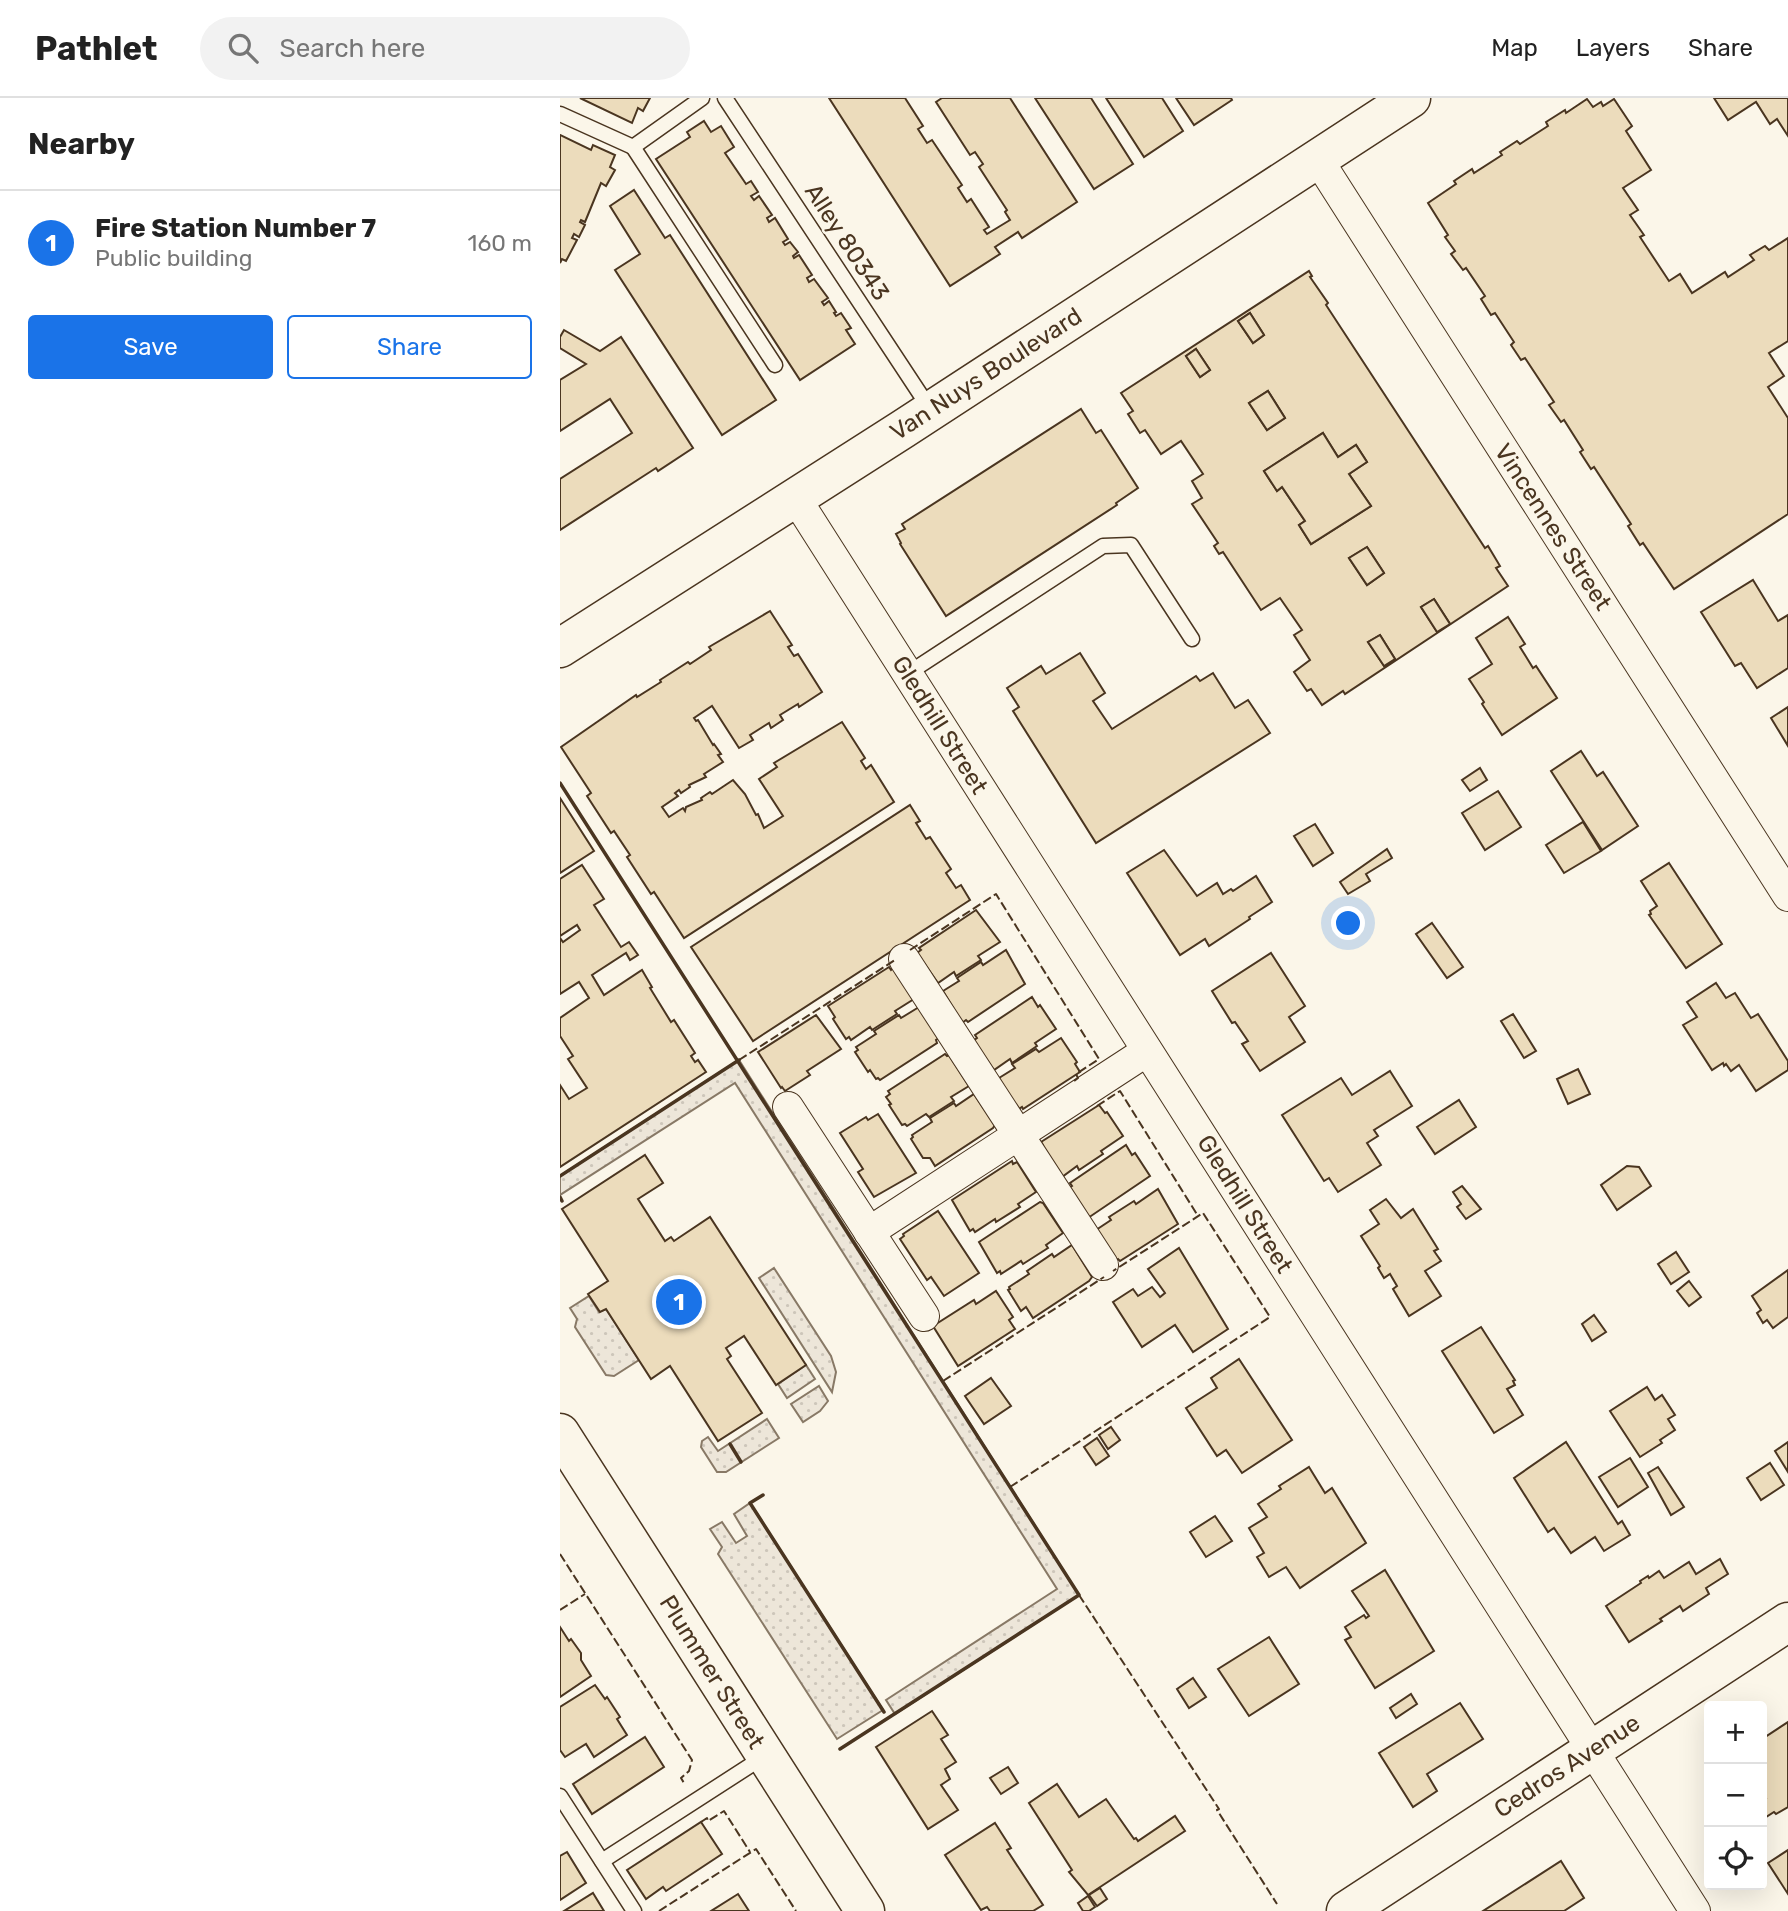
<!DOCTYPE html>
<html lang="en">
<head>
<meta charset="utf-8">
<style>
  body { margin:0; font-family:Rubik,sans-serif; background:#f2f2f2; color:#222 }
  .controls { position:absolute; right:21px; bottom:21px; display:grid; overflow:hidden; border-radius:7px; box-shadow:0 7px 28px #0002 }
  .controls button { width:63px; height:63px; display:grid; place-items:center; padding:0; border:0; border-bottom:2px solid #e0e0e0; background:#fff; color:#222; font:35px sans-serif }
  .you { position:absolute; left:789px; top:826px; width:24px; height:24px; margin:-18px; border:5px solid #fff; border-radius:50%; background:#1a73e8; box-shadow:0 0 0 10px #1a73e833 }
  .badge { display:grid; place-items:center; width:46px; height:46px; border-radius:50%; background:#1a73e8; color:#fff; font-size:23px; font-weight:700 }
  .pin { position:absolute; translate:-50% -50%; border:4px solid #fff; box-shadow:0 2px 7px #0006 }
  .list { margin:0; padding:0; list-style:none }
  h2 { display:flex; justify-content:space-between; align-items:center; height:91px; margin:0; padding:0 28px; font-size:30px }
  h2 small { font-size:23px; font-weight:400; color:#767676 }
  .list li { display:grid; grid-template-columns:46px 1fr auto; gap:21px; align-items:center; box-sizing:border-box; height:105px; padding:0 28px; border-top:2px solid #e0e0e0 }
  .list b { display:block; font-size:26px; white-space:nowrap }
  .list p { margin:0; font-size:23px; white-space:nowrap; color:#767676 }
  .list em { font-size:23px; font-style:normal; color:#767676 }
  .actions { display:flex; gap:14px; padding:21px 28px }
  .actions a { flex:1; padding:16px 0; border:2px solid #1a73e8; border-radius:7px; text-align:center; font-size:24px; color:#1a73e8 }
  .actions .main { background:#1a73e8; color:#fff }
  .icon { flex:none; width:38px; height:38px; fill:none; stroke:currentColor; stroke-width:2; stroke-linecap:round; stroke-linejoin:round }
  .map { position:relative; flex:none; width:1228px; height:1813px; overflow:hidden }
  header { display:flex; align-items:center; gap:42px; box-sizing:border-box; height:98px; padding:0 35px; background:#fff; border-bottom:2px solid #e0e0e0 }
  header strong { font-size:33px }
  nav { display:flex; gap:38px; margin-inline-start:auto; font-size:24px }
  .search { width:490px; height:63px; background:#f2f2f2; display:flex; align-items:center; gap:18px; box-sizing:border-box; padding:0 24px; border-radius:38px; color:#767676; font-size:26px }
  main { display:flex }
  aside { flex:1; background:#fff }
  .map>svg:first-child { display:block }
  .garden { fill:url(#garden-dots); stroke:#887966; stroke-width:2 }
  .building { fill:#ecdcbc; stroke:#4a3520; stroke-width:2; fill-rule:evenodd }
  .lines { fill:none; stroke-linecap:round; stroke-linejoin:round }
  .lane-casing { stroke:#4a3520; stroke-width:17 }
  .street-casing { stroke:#4a3520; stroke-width:32 }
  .secondary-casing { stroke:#4a3520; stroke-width:41 }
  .primary-casing { stroke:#4a3520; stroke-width:41 }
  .lane { stroke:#fbf6e9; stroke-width:14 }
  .street { stroke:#fbf6e9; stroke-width:30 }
  .secondary { stroke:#fbf6e9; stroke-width:38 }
  .primary { stroke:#fbf6e9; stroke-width:38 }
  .fence { stroke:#4a3520; stroke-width:2; stroke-dasharray:9 3.5; stroke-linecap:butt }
  .wall { stroke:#4a3520; stroke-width:3.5 }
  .labels { text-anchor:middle; stroke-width:5; stroke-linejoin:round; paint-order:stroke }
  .street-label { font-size:24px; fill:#4a3520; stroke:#fbf6e9 }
</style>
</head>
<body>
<header>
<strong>Pathlet</strong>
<div class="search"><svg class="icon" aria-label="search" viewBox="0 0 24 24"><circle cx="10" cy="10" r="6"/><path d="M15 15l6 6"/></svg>Search here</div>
<nav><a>Map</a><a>Layers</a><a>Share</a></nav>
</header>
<main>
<aside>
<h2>Nearby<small></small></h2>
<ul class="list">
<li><span class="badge">1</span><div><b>Fire Station Number 7</b><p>Public building</p></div><em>160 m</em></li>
</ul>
<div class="actions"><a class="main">Save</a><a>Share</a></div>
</aside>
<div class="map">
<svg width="1228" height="1813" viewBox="0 0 1228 1813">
  <defs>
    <pattern id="garden-dots" width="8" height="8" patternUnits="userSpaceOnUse" patternTransform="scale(1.75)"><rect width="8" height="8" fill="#ede6d9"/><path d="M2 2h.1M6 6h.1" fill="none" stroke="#cdc6ba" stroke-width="1.8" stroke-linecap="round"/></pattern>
  </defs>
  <rect width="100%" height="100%" fill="#fbf6e9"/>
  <g class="garden">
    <path d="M179 962 519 1497 335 1616 326 1602 497 1491 175 985 0 1097V1078Z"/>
    <path d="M214 1170 271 1258 276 1274 272 1294 199 1180Z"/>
    <path d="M29 1198 39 1214 46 1211 79 1262 54 1278 46 1277 15 1229 17 1221 10 1210Z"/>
    <path d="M246 1267 255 1281 227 1300 218 1286Z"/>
    <path d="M259 1288 268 1303 260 1313 243 1324 231 1306Z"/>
    <path d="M207 1321 219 1340 166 1374H157L141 1349 142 1343 148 1339 158 1353Z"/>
    <path d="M190 1405 323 1612 277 1641 158 1456 162 1449 150 1431 162 1424 176 1445 187 1438 174 1416Z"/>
  </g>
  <g class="building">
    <path d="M20 0H90L83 13 78 10 72 25Z"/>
    <path d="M269 0H345L363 28 358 31 367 45 372 42 402 87 398 90 407 104 411 101 429 129 424 132 427 136 450 122 445 114 447 112 419 69 423 66 415 54 410 57 376 4 382 0H450L517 104 462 140 458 134 435 149 440 156 390 188Z"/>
    <path d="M475 0H531L573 66 534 91Z"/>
    <path d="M546 0H602L623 33 584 59Z"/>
    <path d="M616 0H671L672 2 634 27Z"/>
    <path d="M1154 0H1228V38L1217 21 1210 26 1196 4 1168 22Z"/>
    <path d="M1027 1 1033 9 1041 4 1043 8 1054 1 1072 28 1066 33 1091 72 1063 90 1078 112 1070 117 1084 137 1080 139 1109 183 1120 176 1132 195 1165 174 1168 179 1194 162 1190 157 1205 148 1209 152 1228 140V243L1209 255 1224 278 1208 289 1228 320V416L1114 491 1083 445 1080 447 1068 428 1071 426 1034 369 1031 371 1020 354 1023 352 1004 322 1001 324 989 307 994 304 965 260 961 262 951 247 954 244 935 215 931 217 921 201 925 198 906 170 903 172 891 156 895 153 885 139 888 137 868 105 896 86 894 83 912 71 914 75 942 57 940 54 957 43 960 46 988 28 986 24 1005 12 1006 15Z"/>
    <path d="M144 23 151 34 161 28 174 49 165 55 186 86 191 83 198 94 191 98 194 102 199 98 212 117 207 120 209 124 215 120 228 141 223 144 225 147 230 144 238 154 233 158 234 160 239 157 252 177 247 180 249 184 254 181 268 200 262 204 264 207 269 203 276 214 274 215 276 218 281 215 291 230 286 232 295 246 240 282 96 61 130 39 127 34Z"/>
    <path d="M0 37 31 52 33 47 55 57 50 69 55 72 46 88 41 85 25 124 21 122 20 124 25 127 19 139 14 136 12 140 17 142 6 163 2 161 0 165Z"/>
    <path d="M74 92 105 140 110 137 216 302 162 337 55 172 80 156 50 108Z"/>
    <path d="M749 173 752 178 750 179 768 205 766 207 925 450 928 448 940 468 936 470 948 488 785 596 783 593 762 607 751 591 747 593 734 574 750 562 734 537 742 532 720 500 701 512 663 454 659 456 654 448 658 445 632 406 642 400 632 383 643 376 621 343 601 356 585 332 580 335 568 316 573 313 561 295ZM690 215 704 237 693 245 678 223ZM636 251 650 272 640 279 626 258ZM708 293 725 320 707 332 689 305ZM763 335 778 359 796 347 807 364 789 376 811 408 751 446 739 427 745 423 722 389 717 393 704 373ZM807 449 824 475 807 487 789 460ZM874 501 890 526 877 534 861 509ZM820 537 835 561 824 568 808 544Z"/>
    <path d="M690 215 704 237 693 245 678 223Z"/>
    <path d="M4 232 40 253 61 239 133 350 98 373 96 370 0 432V381L72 335 50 301 0 333V282L26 266 0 250V239Z"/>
    <path d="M636 251 650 272 640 279 626 258Z"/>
    <path d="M708 293 725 320 707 332 689 305Z"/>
    <path d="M521 311 536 335 541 332 578 390 556 405 557 407 386 518 340 446 341 445 336 436 345 431 342 426Z"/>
    <path d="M763 335 778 359 796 347 807 364 789 376 811 408 751 446 739 427 745 423 722 389 717 393 704 373Z"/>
    <path d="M807 449 824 475 807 487 789 460Z"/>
    <path d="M1193 482 1218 523 1228 517V570L1197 590 1181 565 1175 568 1141 514Z"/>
    <path d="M874 501 890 526 877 534 861 509Z"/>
    <path d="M210 513 232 547 228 549 234 558 238 556 262 594 239 609 238 606 220 617 223 622 211 630 209 625 190 637 193 642 179 650 152 608 134 620 136 623 138 622 153 647 154 646 161 656 158 657 163 664 144 676 146 679 129 687 130 689 121 695 119 692 115 695 118 698 102 709 109 719 123 710 125 713 126 709 142 702 141 700 150 694 152 696 173 682 185 696 196 717 198 716 204 730 223 718 199 681 217 669 214 665 282 624 305 660 301 663 306 671 311 667 334 704 124 840 94 794 91 796 67 759 70 757 54 733 51 735 27 698 31 695 1 649 76 597 77 599 101 584 100 582 128 564 130 566 151 552 149 549Z"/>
    <path d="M948 519 965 546 960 549 973 570 976 568 997 600 942 637 922 606 924 604 909 581 932 566 916 540Z"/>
    <path d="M820 537 835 561 824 568 808 544Z"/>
    <path d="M520 555 545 595 533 603 552 631 636 578 640 583 653 575 675 610 688 602 710 635 536 745 453 613 459 609 447 590 481 568 486 576Z"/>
    <path d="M1228 609V648L1211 620Z"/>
    <path d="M1021 653 1037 678 1043 674 1078 728 1042 752 991 673Z"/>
    <path d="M920 670 927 682 910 693 902 682Z"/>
    <path d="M938 693 961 729 925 752 902 715Z"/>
    <path d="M0 700 34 753 0 775Z"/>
    <path d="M350 707 360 723 356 725 366 741 370 739 391 771 386 775 396 790 401 787 410 802 193 943 131 849Z"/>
    <path d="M1023 724 1041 753 1004 775 986 747Z"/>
    <path d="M755 726 773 755 753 768 734 738Z"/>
    <path d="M827 751 832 760 806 776 810 783 788 796 780 784Z"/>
    <path d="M604 752 637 798 657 785 663 796 671 791 673 793 696 778 712 804 689 819 690 821 649 848 645 841 620 857 567 775Z"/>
    <path d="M1109 765 1162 846 1126 870 1089 817 1091 816 1090 813 1097 808 1081 783Z"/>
    <path d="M22 767 44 801 34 807 61 849 69 844 78 857 70 862 66 855 32 877 44 897 82 872 92 889 90 890 111 924 114 922 135 955 131 958 135 964 138 962 146 974 0 1069V987L9 1001 27 990 8 961 13 958 0 938V920L29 900 19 884 0 896V840L3 844 20 832 17 827 0 838V781Z"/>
    <path d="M416 812 440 844 418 858 421 862 396 878 394 874 378 885 357 855 361 852 359 850Z"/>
    <path d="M872 825 903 869 887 880 856 836Z"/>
    <path d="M446 852 465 886 408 924 406 922 402 925 383 893 399 883 397 880 421 864 423 867Z"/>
    <path d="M711 855 745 908 729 919 745 944 700 973 682 946 688 943 675 924 672 925 652 893Z"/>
    <path d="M329 869 331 872 333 870 354 901 335 913 337 916 312 932 310 929 291 942 289 939 286 941 273 921 275 919 268 908Z"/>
    <path d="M1156 885 1166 900 1175 895 1191 920 1198 916 1228 963V972L1196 993 1179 967 1171 973 1166 966 1164 968 1163 965 1152 972 1123 927 1137 919 1127 904Z"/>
    <path d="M472 899 478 909 480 907 496 931 475 945 477 948 452 965 450 961 434 972 413 943 417 940 415 937Z"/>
    <path d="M359 909 379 940 376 942 377 945 320 982 318 980 316 981 310 972 308 974 295 954 298 952 296 949 316 936 314 933 339 917 341 920Z"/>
    <path d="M953 916 976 953 964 960 941 923Z"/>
    <path d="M256 917 281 951 247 973 250 977 225 993 222 989 221 990 198 954Z"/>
    <path d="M501 940 517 964 515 966 520 974 463 1011 462 1009 457 1012 439 980 455 970 452 966 476 951 479 954Z"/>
    <path d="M385 956 387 958 389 957 409 988 391 999 394 1003 369 1019 366 1016 347 1028 345 1026 342 1027 329 1007 331 1006 326 999 330 996 328 993Z"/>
    <path d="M1018 971 1030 996 1008 1006 997 981Z"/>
    <path d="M830 973 852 1008 814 1032 818 1038 807 1045 821 1067 778 1094 769 1080 764 1083 722 1017 781 980 792 997Z"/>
    <path d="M414 996 435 1027 433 1030 375 1068 370 1060H363L351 1041 353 1039 352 1037 372 1024 370 1020 394 1005 396 1008Z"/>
    <path d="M899 1002 916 1029 875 1056 857 1029Z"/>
    <path d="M539 1007 545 1015 547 1014 563 1038 541 1053 543 1056 519 1072 517 1068 502 1079 480 1049 483 1047 481 1044Z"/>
    <path d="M318 1016 356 1075 314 1099 298 1074 303 1071 280 1035 306 1019 308 1022Z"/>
    <path d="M566 1047 572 1057 575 1055 590 1078 528 1120 507 1091 512 1088 510 1085Z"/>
    <path d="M85 1057 103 1085 78 1101 105 1143 111 1139 114 1143 150 1119 246 1267 216 1287 184 1238 166 1250 171 1258 167 1261 202 1315 158 1343 110 1268 91 1281 46 1211 40 1214 28 1196 48 1183 2 1111Z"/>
    <path d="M452 1063 453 1066 457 1064 476 1094 458 1106 460 1109 436 1124 435 1121 415 1134 413 1131 410 1133 392 1102Z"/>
    <path d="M1067 1068 1079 1069 1091 1088 1057 1112 1041 1087Z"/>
    <path d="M902 1088 921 1111 906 1121 897 1109 901 1106 893 1094Z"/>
    <path d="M598 1091 618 1126 560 1163 558 1161 554 1164 536 1132 551 1122 549 1119 574 1103 576 1106Z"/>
    <path d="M826 1101 841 1120 853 1111 878 1151 874 1153 881 1163 865 1173 881 1198 849 1218 833 1191 837 1188 830 1176 824 1180 818 1170 820 1168 801 1138 819 1126 810 1112Z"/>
    <path d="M480 1104 483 1105 503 1135 486 1147 488 1150 463 1166 461 1163 441 1176 440 1173 437 1175 419 1144Z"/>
    <path d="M378 1113 419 1175 384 1198 371 1179 367 1182 340 1141 344 1138 343 1136Z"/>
    <path d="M512 1147 532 1179 529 1183 473 1220 466 1209 461 1213 448 1192 450 1191 449 1189 469 1176 467 1173 492 1156 494 1159Z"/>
    <path d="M619 1150 668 1231 633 1254 615 1227 582 1249 553 1204 573 1191 578 1198 592 1189 600 1199 605 1195 588 1171Z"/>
    <path d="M1116 1154 1129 1174 1111 1186 1098 1166Z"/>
    <path d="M1228 1172V1219L1213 1230 1207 1222 1203 1225 1197 1215 1201 1212 1192 1198Z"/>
    <path d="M1129 1183 1141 1199 1129 1208 1117 1193Z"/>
    <path d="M436 1193 453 1219 449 1222 455 1231 398 1268 373 1228 414 1202 416 1206Z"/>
    <path d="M1034 1217 1046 1234 1032 1243 1022 1226Z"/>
    <path d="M921 1229 955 1282 953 1283 955 1287 947 1291 963 1317 934 1335 882 1253Z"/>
    <path d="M679 1261 732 1342 682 1375 666 1352 657 1358 626 1310 657 1290 651 1280Z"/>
    <path d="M431 1280 451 1308 424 1326 405 1298Z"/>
    <path d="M1087 1289 1095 1302 1102 1297 1115 1317 1108 1321 1115 1332 1100 1342 1102 1345 1080 1359 1050 1313Z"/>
    <path d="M551 1329 560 1342 548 1351 539 1337Z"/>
    <path d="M537 1340 549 1358 536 1367 524 1349Z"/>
    <path d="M1006 1344 1058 1426 1062 1423 1070 1437 1044 1453 1035 1439 1011 1455 994 1430 988 1434 954 1380Z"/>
    <path d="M1228 1344V1374L1215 1353Z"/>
    <path d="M1070 1360 1088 1389 1058 1409 1039 1379Z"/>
    <path d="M1210 1365 1224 1387 1201 1402 1187 1380Z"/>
    <path d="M749 1369 765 1395 772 1390 806 1445 740 1490 726 1469 709 1479 697 1459 704 1455 689 1430 707 1419 698 1406 721 1391 719 1388Z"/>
    <path d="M1098 1369 1124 1409 1111 1417 1088 1375Z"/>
    <path d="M655 1418 672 1443 646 1459 630 1434Z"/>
    <path d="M1160 1461 1168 1476 1146 1490 1149 1496 1123 1513 1120 1508 1100 1521 1102 1523 1069 1544 1046 1508 1081 1485 1080 1483 1088 1478 1089 1480 1099 1473 1104 1480 1129 1464 1136 1476Z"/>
    <path d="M825 1472 874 1553 815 1590 785 1542 791 1539 785 1529 804 1517 806 1520 809 1518 792 1493Z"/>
    <path d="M0 1529 9 1543 11 1541 21 1555V1562L31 1578 0 1599Z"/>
    <path d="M709 1539 739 1586 689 1618 658 1571Z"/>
    <path d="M633 1580 646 1599 629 1610 617 1591Z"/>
    <path d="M35 1587 45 1601 47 1599 60 1619 57 1621 67 1637 34 1659 26 1646 5 1659 0 1652V1609Z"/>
    <path d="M851 1596 857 1606 836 1620 830 1610Z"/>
    <path d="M900 1605 923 1641 867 1676 877 1693 853 1709 819 1655Z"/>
    <path d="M372 1613 388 1637 381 1641 396 1664 385 1671 390 1681 381 1687 398 1712 368 1731 316 1649Z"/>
    <path d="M1228 1624V1709L1216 1716 1214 1714 1206 1719 1202 1712V1703L1206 1700 1202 1694V1634L1205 1639Z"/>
    <path d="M85 1639 104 1669 32 1716 13 1686Z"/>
    <path d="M448 1669 458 1685 441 1696 430 1680Z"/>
    <path d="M497 1686 519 1719 546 1701 574 1741 576 1740 578 1743 615 1718 625 1733 528 1797 509 1774 512 1772 469 1705Z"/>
    <path d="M141 1724 162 1756 106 1793 103 1789 86 1801 67 1772Z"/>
    <path d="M435 1725 451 1750 447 1752 483 1807 473 1813H430L427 1809 421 1812 385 1757Z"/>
    <path d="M1228 1752V1796L1208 1765Z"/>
    <path d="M7 1754 26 1785 0 1802V1758Z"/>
    <path d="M1001 1763 1024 1800 1004 1813H923Z"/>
    <path d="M540 1790 547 1801 537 1808 529 1797Z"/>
    <path d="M33 1795 44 1813H4Z"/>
    <path d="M178 1796 189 1813H151Z"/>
    <path d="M528 1798 535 1809 529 1813H523L518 1805Z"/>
  </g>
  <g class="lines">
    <defs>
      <g id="lane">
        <path d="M165 0 370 311"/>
        <path d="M0 16 73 49 142 0"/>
        <path d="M73 49 215 267"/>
        <path d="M347 576 543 448 571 447 632 541"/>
        <path d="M0 1698 74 1813"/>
        <path d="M42 1763 205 1658"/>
      </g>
      <g id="street">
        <path d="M757 60 1228 798"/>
        <path d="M235 399 1135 1813"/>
        <path d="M344 861 543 1167"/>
        <path d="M228 1009 364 1218"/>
        <path d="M309 1134 587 953"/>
      </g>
      <g id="secondary">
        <path d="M0 1335 305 1813"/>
        <path d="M786 1813 1228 1524"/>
      </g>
      <path id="primary" d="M0 550 343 331 851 0"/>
    </defs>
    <use href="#lane" class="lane-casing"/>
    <use href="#street" class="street-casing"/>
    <use href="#secondary" class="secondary-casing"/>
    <use href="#primary" class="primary-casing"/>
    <use href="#lane" class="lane"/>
    <use href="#street" class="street"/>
    <use href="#secondary" class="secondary"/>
    <use href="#primary" class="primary"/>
    <g class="fence">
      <path d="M350 852 436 796 539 961 516 976 518 980 513 984"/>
      <path d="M179 962 335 862"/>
      <path d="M537 1008 560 993 638 1118"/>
      <path d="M383 1283 544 1179"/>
      <path d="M450 1389 710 1219 643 1115 553 1173"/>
      <path d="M0 1456 132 1662 129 1673 121 1680 124 1685"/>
      <path d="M519 1497 659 1711 657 1712 717 1806"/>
      <path d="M0 1512 25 1496"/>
      <path d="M141 1724 147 1720 148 1723 164 1713 190 1754"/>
      <path d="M99 1813 196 1751 236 1813"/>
    </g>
    <g class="wall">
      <path d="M0 685 519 1497 280 1651"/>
      <path d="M0 1078 179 962"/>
      <path d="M0 1099 2 1103"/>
      <path d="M170 1346 181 1364"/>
      <path d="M203 1397 190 1405 324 1614"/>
    </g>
  </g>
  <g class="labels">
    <g class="street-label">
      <text transform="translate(287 144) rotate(57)" y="8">Alley 80343</text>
      <text transform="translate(426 276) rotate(-33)" y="8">Van Nuys Boulevard</text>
      <text transform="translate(993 429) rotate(57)" y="8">Vincennes Street</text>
      <text transform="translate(380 627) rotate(58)" y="8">Gledhill Street</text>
      <text transform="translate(685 1106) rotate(58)" y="8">Gledhill Street</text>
      <text transform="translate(152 1574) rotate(58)" y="8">Plummer Street</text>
      <text transform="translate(1007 1668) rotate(-33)" y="8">Cedros Avenue</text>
    </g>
  </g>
</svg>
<div class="controls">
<button>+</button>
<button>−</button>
<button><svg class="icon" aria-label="locate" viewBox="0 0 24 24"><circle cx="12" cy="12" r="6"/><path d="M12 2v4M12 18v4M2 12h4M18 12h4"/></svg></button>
</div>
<div class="you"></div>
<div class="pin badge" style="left:119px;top:1204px">1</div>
</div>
</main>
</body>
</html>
